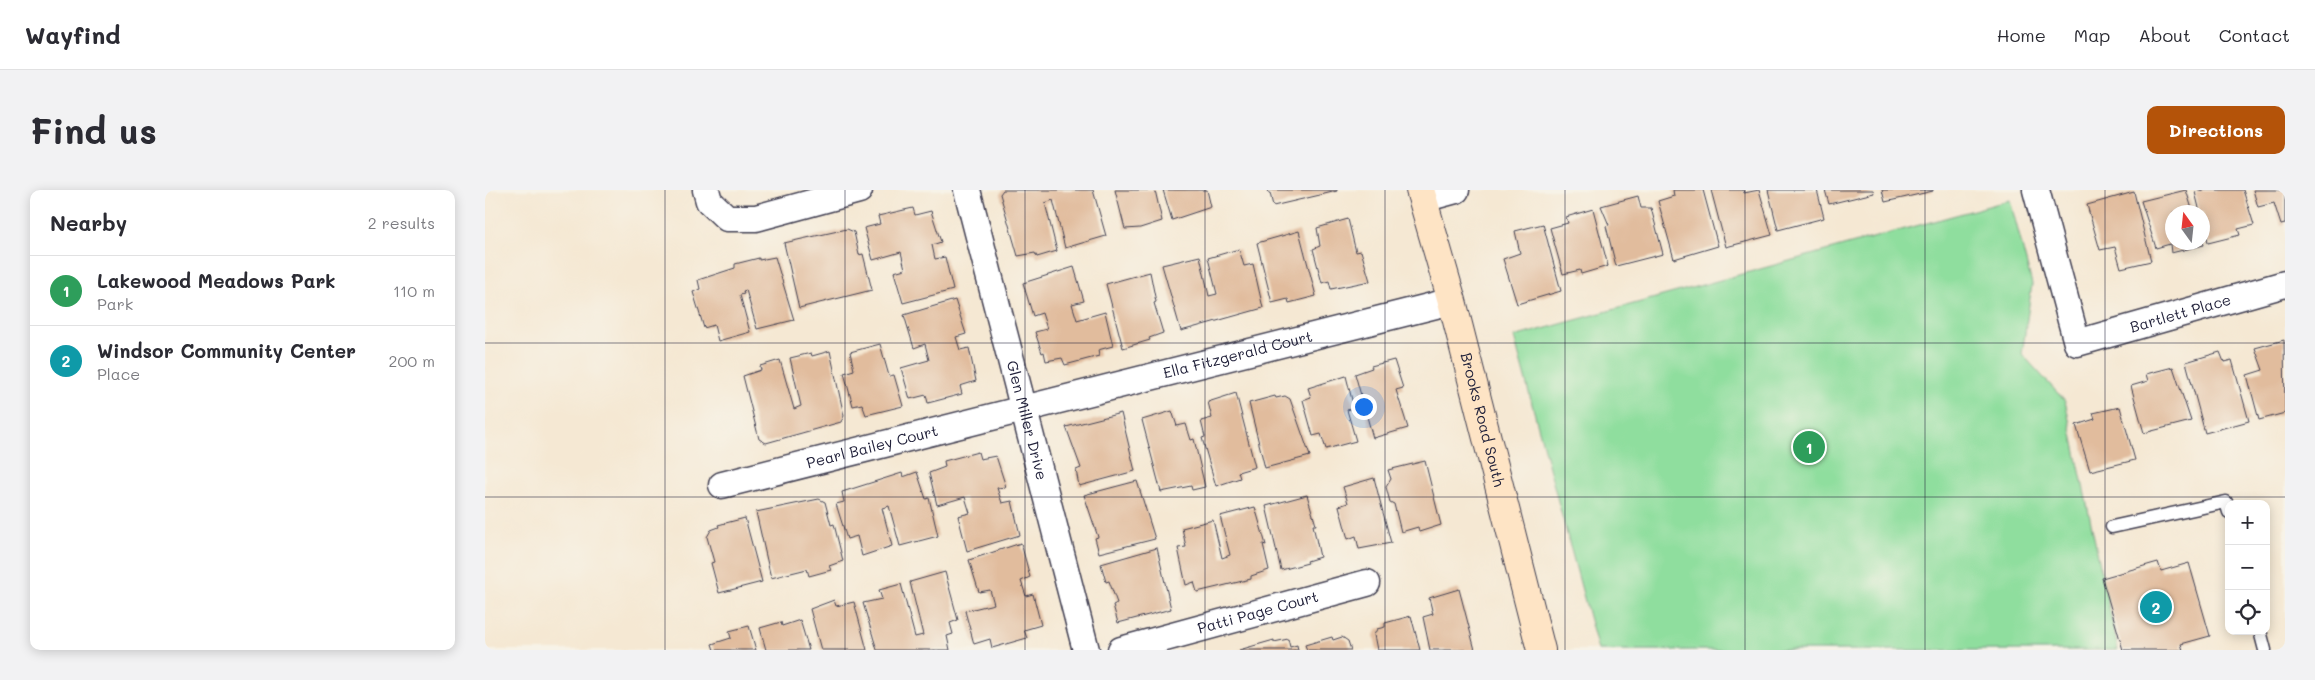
<!DOCTYPE html>
<html lang="en">
<head>
<meta charset="utf-8">
<style>
  body { margin:0; font-family:Mali,sans-serif; background:#f2f2f3; color:#2b2b33 }
  .controls { position:absolute; right:15px; bottom:15px; display:grid; overflow:hidden; border-radius:10px; box-shadow:0 2px 12px #0003 }
  .controls button { width:45px; height:45px; display:grid; place-items:center; padding:0; border:0; border-bottom:1px solid #e1e1e2; background:#fff; color:#2b2b33; font:25px sans-serif }
  .compass { position:absolute; left:1680px; top:15px; width:45px; height:45px; border-radius:50%; background:#fff; box-shadow:0 2px 12px #0003; rotate:345deg }
  .you { position:absolute; left:878px; top:216px; width:18px; height:18px; margin:-12px; border:4px solid #fff; border-radius:50%; background:#1a73e8; box-shadow:0 0 0 8px #1a73e833 }
  .badge { display:grid; place-items:center; width:32px; height:32px; border-radius:50%; background:#b45309; color:#fff; font-size:16px; font-weight:700 }
  .pin { position:absolute; translate:-50% -50%; border:2px solid #fff; box-shadow:0 1px 5px #0006 }
  .list { margin:0; padding:0; list-style:none }
  h2 { display:flex; justify-content:space-between; align-items:center; height:65px; margin:0; padding:0 20px; font-size:21px }
  h2 small { font-size:16px; font-weight:400; color:#7c7c81 }
  .list li { display:grid; grid-template-columns:32px 1fr auto; gap:15px; align-items:center; box-sizing:border-box; height:70px; padding:0 20px; border-top:1px solid #e1e1e2 }
  .list b { display:block; font-size:19px; white-space:nowrap }
  .list p { margin:0; font-size:16px; white-space:nowrap; color:#7c7c81 }
  .list em { font-size:16px; font-style:normal; color:#7c7c81 }
  .icon { flex:none; width:28px; height:28px; fill:none; stroke:currentColor; stroke-width:2; stroke-linecap:round; stroke-linejoin:round }
  .map { position:relative; flex:none; width:1800px; height:460px; overflow:hidden; border-radius:10px }
  header { display:flex; align-items:center; gap:30px; box-sizing:border-box; height:70px; padding:0 25px; background:#fff; border-bottom:1px solid #e1e1e2 }
  header strong { font-size:24px }
  nav { display:flex; gap:28px; margin-inline-start:auto; font-size:18px }
  .intro { display:flex; align-items:center; justify-content:space-between; box-sizing:border-box; height:120px; padding:0 30px }
  h1 { margin:0; font-size:35px }
  .button { padding:12px 22px; border-radius:10px; background:#b45309; color:#fff; font-size:18px; font-weight:700 }
  main { display:flex; gap:30px; padding:0 30px }
  aside { flex:1; background:#fff; border-radius:10px; box-shadow:0 2px 12px #0003 }
  .map>svg:first-child { display:block }
  .green { fill:#8fde9e; stroke:#58806c }
  .building { fill:#e1bc9d }
  .lines { fill:none; stroke-linecap:round; stroke-linejoin:round }
  .lane-casing { stroke:#424052; stroke-width:15 }
  .street-casing { stroke:#424052; stroke-width:29 }
  .secondary-casing { stroke:#424052; stroke-width:30 }
  .lane { stroke:#fff; stroke-width:12 }
  .street { stroke:#fff; stroke-width:26 }
  .secondary { stroke:#fee4c5; stroke-width:28 }
  .grid { fill:none; stroke:#22223b; stroke-width:1; stroke-opacity:0.55 }
  .labels { text-anchor:middle; stroke-width:4.5; stroke-linejoin:round; paint-order:stroke }
  .street-label { font-size:15px; fill:#22223b; stroke:#f7f3e8 }
</style>
</head>
<body>
<header>
<strong>Wayfind</strong>
<nav><a>Home</a><a>Map</a><a>About</a><a>Contact</a></nav>
</header>
<div class="intro"><h1>Find us</h1><a class="button">Directions</a></div>
<main>
<aside>
<h2>Nearby<small>2 results</small></h2>
<ul class="list">
<li><span class="badge" style="background:#2e9e5b">1</span><div><b>Lakewood Meadows Park</b><p>Park</p></div><em>110 m</em></li>
<li><span class="badge" style="background:#0f9aa8">2</span><div><b>Windsor Community Center</b><p>Place</p></div><em>200 m</em></li>
</ul>
</aside>
<div class="map">
<svg width="1800" height="460" viewBox="0 0 1800 460">
  <rect width="100%" height="100%" fill="#f7f3e8"/>
  <filter id="ink" filterUnits="userSpaceOnUse"><feTurbulence type="fractalNoise" baseFrequency=".02" numOctaves="2"/><feDisplacementMap in="SourceGraphic" scale="10" xChannelSelector="R" yChannelSelector="G"/><feConvolveMatrix kernelMatrix="1 2 1 2 8 2 1 2 1" color-interpolation-filters="sRGB"/></filter>
  <filter id="wash" filterUnits="userSpaceOnUse"><feTurbulence type="fractalNoise" baseFrequency=".0096" numOctaves="4" result="noise"/><feDisplacementMap in="SourceGraphic" scale="20" xChannelSelector="R" yChannelSelector="G"/><feGaussianBlur stdDeviation="1.12" result="paint"/><feColorMatrix in="noise" values="0 0 0 0 0 0 0 0 0 0 0 0 0 0 0 0 0 1.4 0 .05"/><feComposite in="paint" operator="in"/></filter>
  <g filter="url(#wash)">
    <rect width="100%" height="100%" fill="#f5e8d3"/>
    <path class="green" d="M1525 10 1547 94 1537 164 1580 211 1633 460H1113L1029 147Z"/>
    <g id="blocks">
      <g class="building">
        <path d="M518 0H608L621 46 580 58 568 10 560 13 572 61 552 67 550 63 533 66 515 4Z"/>
        <path d="M630 0H670L677 31 655 38 640 39Z"/>
        <path d="M678 0H722L726 17 687 30Z"/>
        <path d="M782 0H852V1L788 16 785 3H783Z"/>
        <path d="M1188 0H1218L1233 56 1189 69 1173 11 1189 6Z"/>
        <path d="M1226 0H1258L1259 3 1274 0 1287 45 1241 57Z"/>
        <path d="M1283 0H1332L1339 28 1293 40Z"/>
        <path d="M1340 0H1388L1389 3 1344 14Z"/>
        <path d="M1397 0H1448V1L1400 12Z"/>
        <path d="M1701 0 1708 22H1688V52H1718L1719 55 1686 63 1685 54 1671 58 1656 11Z"/>
        <path d="M1718 0H1758L1769 35 1753 39 1755 45 1723 53 1718 22H1715L1710 2Z"/>
        <path d="M1768 0H1800V34L1796 35 1789 13 1773 17Z"/>
        <path d="M1649 2 1666 71 1636 78 1630 57 1615 60 1602 15Z"/>
        <path d="M1153 6 1156 18H1166L1178 64 1131 76 1121 36 1124 35 1116 16Z"/>
        <path d="M428 18 430 25 446 21 456 52 447 55 450 69 460 67 468 100 418 113 409 82 420 79 416 62 388 70 379 38 395 34 393 26Z"/>
        <path d="M1108 19 1123 76 1096 84 1095 80 1078 84 1065 38 1083 33 1081 27Z"/>
        <path d="M863 29 871 62 876 61 885 91 846 99 844 91 837 93 828 59 835 56 832 38Z"/>
        <path d="M1058 34 1076 101 1032 114 1018 69 1035 63 1030 41Z"/>
        <path d="M362 39 369 42 374 65 378 64 387 100 314 118 299 53Z"/>
        <path d="M814 41 831 106 804 113 803 109 787 113 772 53Z"/>
        <path d="M754 59 759 76 768 74 778 118 696 141 677 75 715 66 724 106 732 104 723 68Z"/>
        <path d="M290 67 309 130 272 139 261 100 258 101 259 104 255 105 265 142 233 151 229 135 219 138 208 102 215 99 213 90 250 78V74L274 68V70Z"/>
        <path d="M589 77 599 111 587 114 592 130 620 122 628 156 613 160 614 166 580 175 577 168 561 171 559 162 557 163 550 142 562 139 557 123 548 126 538 93Z"/>
        <path d="M665 82 671 112 669 113 678 143 664 148 665 150 638 158 621 94Z"/>
        <path d="M470 110 481 144 471 147 475 160 484 158 491 191 475 196 477 204 443 213 441 205 425 209 416 178 444 170 440 154 429 158 419 125Z"/>
        <path d="M1799 150 1800 223 1774 230 1762 185 1778 180 1770 158Z"/>
        <path d="M395 154 404 186 409 185 418 216 381 225 377 214 368 216 359 183 369 180 365 162Z"/>
        <path d="M345 161 359 226 356 232 281 253 274 249 258 186 276 180 275 176 295 170 309 219 316 216 305 168 326 163 327 166Z"/>
        <path d="M1735 162 1739 172 1747 170 1764 231 1720 243 1701 172Z"/>
        <path d="M909 170 918 198 911 200 923 238 888 248 870 184 887 178 886 176Z"/>
        <path d="M1688 177 1706 231 1659 243 1646 196 1663 191 1661 184Z"/>
        <path d="M861 186 869 218 862 220 871 251 841 259 836 244 828 246 818 210 826 207 823 198Z"/>
        <path d="M751 203 770 277 753 282 755 288 731 296 717 248 720 247 716 231 727 228 723 212Z"/>
        <path d="M790 206 791 208 800 206 805 209 825 266 780 278 764 213Z"/>
        <path d="M1635 217 1650 270 1605 281 1591 235 1610 229 1608 223Z"/>
        <path d="M687 221 692 236 701 234 706 250 709 249 720 297 707 300 706 296 676 302 657 230Z"/>
        <path d="M636 223 650 281 594 296 591 280 596 278 581 237Z"/>
        <path d="M493 262 495 269 511 266 521 297 512 298 517 313 527 311 535 345 482 361 473 326 485 323 480 307 452 315 444 283 460 277 459 271Z"/>
        <path d="M940 271 956 335 934 342 933 337 916 342 909 314 905 312 901 297 906 289 903 280Z"/>
        <path d="M432 282 441 309 444 308 453 346 415 356 404 316 397 318 407 356 377 366 372 346 362 349 351 314 359 312 357 302 417 283 418 287Z"/>
        <path d="M889 288 906 353 874 359 871 346 863 349 854 316 863 313 858 297Z"/>
        <path d="M652 291 670 349 614 363 610 348 613 347 599 305Z"/>
        <path d="M822 305 831 335H828L835 367 822 371 823 373 796 380 781 316Z"/>
        <path d="M334 309 340 312 346 335 349 334 358 371 344 376 346 380 324 386 322 379 286 388 271 322Z"/>
        <path d="M770 317 781 355 778 354 784 380 766 386V389L712 402 709 392 701 395 693 358 701 357 697 338 728 330 737 368 745 365 735 326Z"/>
        <path d="M260 328 277 392 234 403 226 373 229 372 222 347 226 340 234 337 233 335Z"/>
        <path d="M536 353 545 387 536 391 541 406 548 404 556 435 539 440 542 448 507 458 505 449 489 454 480 421 509 414 505 400 494 402 484 370Z"/>
        <path d="M672 358 686 419 633 433 628 415 632 413 624 391 621 392 616 374Z"/>
        <path d="M1673 372 1676 381 1704 373 1725 446 1696 454 1698 460H1638L1617 388Z"/>
        <path d="M460 382 473 430 465 433 468 444 462 446 465 460H392L378 413 397 409 394 400 416 394 430 447 438 445 425 392Z"/>
        <path d="M974 399 990 460H945L938 427 948 424 944 408Z"/>
        <path d="M349 410 351 416 369 412 382 460H336L325 419Z"/>
        <path d="M926 426 935 460H892L889 445 892 439 900 437V433Z"/>
        <path d="M315 430 324 460H281L275 438 296 432 297 436Z"/>
        <path d="M264 436 271 460H229L227 454 246 448 244 441Z"/>
        <path d="M847 447 848 450 857 447 863 451 866 460H822L820 455Z"/>
        <path d="M803 449 805 457 812 455 813 460H754L789 450V452Z"/>
      </g>
    </g>
  </g>
  <g filter="url(#ink)">
    <use href="#blocks" fill-opacity="0" stroke="#424052" stroke-width="1"/>
    <g class="lines">
      <defs>
        <g id="lane">
          <path d="M1627 337 1741 312 1744 322"/>
          <path d="M1775 441 1780 460"/>
        </g>
        <g id="street">
          <path d="M221 0 224 11 242 28H271L374 0"/>
          <path id="s1" d="M482 0 601 460"/>
          <path id="s2" d="M1551 0 1592 153 1800 94"/>
          <path d="M938 9 971 0"/>
          <path id="s3" d="M237 295 967 111"/>
          <path id="s4" d="M636 460 882 393"/>
        </g>
        <g id="secondary">
          <path id="s5" d="M935 0 967 111 1056 460"/>
        </g>
      </defs>
      <use href="#lane" class="lane-casing"/>
      <use href="#street" class="street-casing"/>
      <use href="#secondary" class="secondary-casing"/>
      <use href="#lane" class="lane"/>
      <use href="#street" class="street"/>
      <use href="#secondary" class="secondary"/>
    </g>
  </g>
  <path class="grid" d="M180 0V460M360 0V460M540 0V460M720 0V460M900 0V460M1080 0V460M1260 0V460M1440 0V460M1620 0V460M0 153H1800M0 307H1800"/>
  <g class="labels">
    <g class="street-label">
      <text dy="5" stroke="none"><textPath href="#s2" startOffset="266">Bartlett Place</textPath></text>
      <text dy="5" stroke="none"><textPath href="#s3" startOffset="532">Ella Fitzgerald Court</textPath></text>
      <text dy="5" stroke="none"><textPath href="#s1" startOffset="238">Glen Miller Drive</textPath></text>
      <text dy="5" stroke="none"><textPath href="#s5" startOffset="238">Brooks Road South</textPath></text>
      <text dy="5" stroke="none"><textPath href="#s3" startOffset="155">Pearl Bailey Court</textPath></text>
      <text dy="5" stroke="none"><textPath href="#s4" startOffset="142">Patti Page Court</textPath></text>
    </g>
  </g>
</svg>
<div class="controls">
<button>+</button>
<button>−</button>
<button><svg class="icon" aria-label="locate" viewBox="0 0 24 24"><circle cx="12" cy="12" r="6"/><path d="M12 2v4M12 18v4M2 12h4M18 12h4"/></svg></button>
</div>
<svg class="compass" viewBox="-18 -18 36 36"><path d="M0-13l5 13h-10z" fill="#e53935"/><path d="M0 13l5-13h-10z" fill="#7c7c81"/></svg>
<div class="you"></div>
<div class="pin badge" style="left:1324px;top:257px;background:#2e9e5b">1</div>
<div class="pin badge" style="left:1671px;top:417px;background:#0f9aa8">2</div>
</div>
</main>
</body>
</html>
